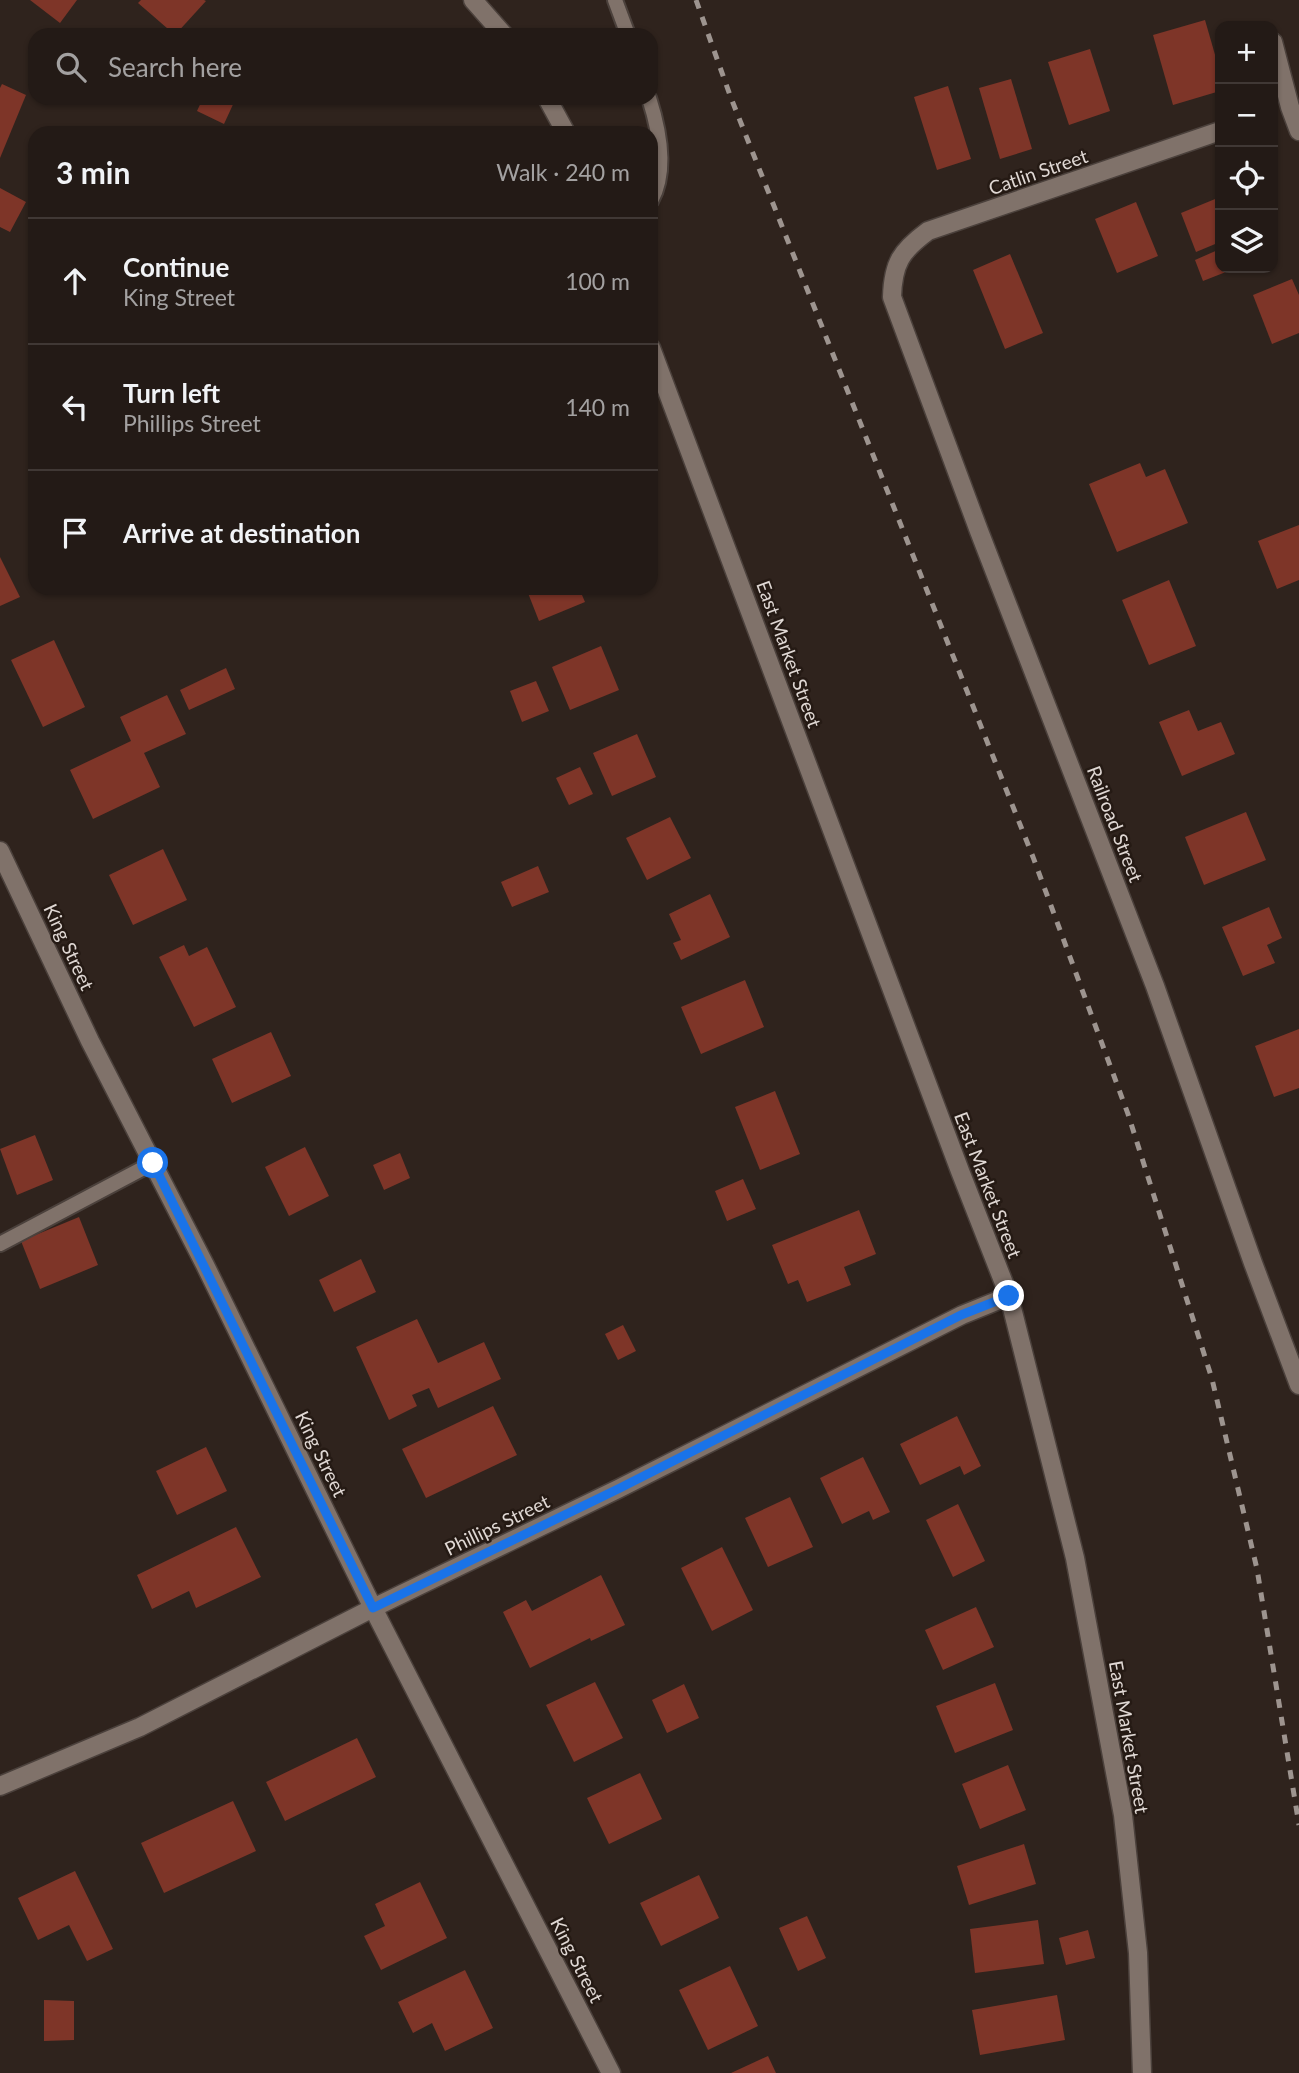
<!DOCTYPE html>
<html lang="en">
<head>
<meta charset="utf-8">
<style>
  body { margin:0; font-family:Lato,sans-serif; background:#2b231f; color:#f1f3f6 }
  .controls { position:absolute; right:21px; top:21px; display:grid; overflow:hidden; border-radius:14px; box-shadow:0 2px 5px #0004 }
  .controls button { width:63px; height:63px; display:grid; place-items:center; padding:0; border:0; border-bottom:2px solid #403835; background:#231a16; color:#f1f3f6; font:35px sans-serif }
  .stop { position:absolute; width:21px; height:21px; margin:-16px; border:5px solid #1a73e8; border-radius:50%; background:#fff }
  .stop.end { background:#1a73e8; border-color:#fff; box-shadow:0 2px 7px #0008 }
  .list { margin:0; padding:0; list-style:none }
  h2 { display:flex; justify-content:space-between; align-items:center; height:91px; margin:0; padding:0 28px; font-size:30px }
  h2 small { font-size:23px; font-weight:400; color:#a3a1a1 }
  .list li { display:grid; grid-template-columns:46px 1fr auto; gap:21px; align-items:center; box-sizing:border-box; height:126px; padding:0 28px; border-top:2px solid #403835 }
  .list b { display:block; font-size:26px; white-space:nowrap }
  .list p { margin:0; font-size:23px; white-space:nowrap; color:#a3a1a1 }
  .list em { font-size:23px; font-style:normal; color:#a3a1a1 }
  .icon { flex:none; width:38px; height:38px; fill:none; stroke:currentColor; stroke-width:2; stroke-linecap:round; stroke-linejoin:round }
  .map { position:relative; flex:none; width:1299px; height:2073px; overflow:hidden }
  .search { position:absolute; background:#231a16; box-shadow:0 2px 5px #0004; left:28px; top:28px; width:630px; height:77px; display:flex; align-items:center; gap:18px; box-sizing:border-box; padding:0 24px; border-radius:21px; color:#a3a1a1; font-size:26px }
  .panel { position:absolute; background:#231a16; box-shadow:0 2px 5px #0004; left:28px; top:126px; width:630px; height:469px; border-radius:21px }
  .map>svg:first-child { display:block }
  .building { fill:#7e3528 }
  .lines { fill:none; stroke-linecap:round; stroke-linejoin:round }
  .service-casing { stroke:#4b413c; stroke-width:18 }
  .minor-casing { stroke:#4b413c; stroke-width:21 }
  .service { stroke:#80726a; stroke-width:14 }
  .minor { stroke:#80726a; stroke-width:18 }
  .rail { stroke:#9d948f; stroke-width:5; stroke-dasharray:9 9; stroke-linecap:butt }
  .route { stroke:#1a73e8; stroke-width:9 }
  .labels { text-anchor:middle; stroke-width:5; stroke-linejoin:round; paint-order:stroke }
  .street-label { font-size:19px; fill:#e0d8d4; stroke:#251a14 }
</style>
</head>
<body>
<div class="map">
<svg width="1299" height="2073" viewBox="0 0 1299 2073">
  <rect width="100%" height="100%" fill="#2f231d"/>
  <g class="building">
    <path d="M30 0H77L60 23Z"/>
    <path d="M141 0H204L206 1 175 35 138 3Z"/>
    <path d="M1205 20 1220 72V91L1173 105 1153 35Z"/>
    <path d="M1090 49 1110 111 1069 125 1048 62Z"/>
    <path d="M1011 79 1032 149 1000 159 979 88Z"/>
    <path d="M2 84 26 95 0 158V88Z"/>
    <path d="M948 86 971 159 937 170 914 97Z"/>
    <path d="M203 98H236L224 124 197 111Z"/>
    <path d="M0 188 26 202 10 232 0 227Z"/>
    <path d="M1220 197V242L1196 252 1181 213Z"/>
    <path d="M1136 202 1158 256 1117 273 1095 219Z"/>
    <path d="M1220 249V268H1236L1203 281 1195 260Z"/>
    <path d="M1010 254 1043 333 1005 349 973 270Z"/>
    <path d="M1292 279 1299 295V333L1272 344 1253 295Z"/>
    <path d="M1140 463 1146 477 1165 469 1188 523 1117 552 1089 484Z"/>
    <path d="M1299 525V580L1277 589 1258 541Z"/>
    <path d="M0 557 20 597 0 606Z"/>
    <path d="M1169 580 1196 646 1149 665 1122 600Z"/>
    <path d="M526 588H579L585 602 539 621Z"/>
    <path d="M54 640 85 707 43 727 11 660Z"/>
    <path d="M601 646 619 690 570 710 552 667Z"/>
    <path d="M226 668 235 689 189 710 180 690Z"/>
    <path d="M536 681 549 711 522 722 510 691Z"/>
    <path d="M167 695 186 734 144 753 160 787 93 819 70 770 131 741 120 717Z"/>
    <path d="M1189 710 1198 731 1221 722 1235 754 1182 776 1159 722Z"/>
    <path d="M637 734 656 777 612 796 593 753Z"/>
    <path d="M580 767 593 794 569 805 556 778Z"/>
    <path d="M1246 812 1266 860 1204 885 1185 837Z"/>
    <path d="M670 817 691 858 647 880 626 838Z"/>
    <path d="M163 849 187 900 133 925 109 875Z"/>
    <path d="M538 866 549 892 512 907 501 882Z"/>
    <path d="M710 894 730 937 681 960 673 943 681 940 669 914Z"/>
    <path d="M1269 907 1282 938 1267 945 1275 963 1243 976 1222 927Z"/>
    <path d="M184 945 189 956 207 947 236 1007 194 1027 159 957Z"/>
    <path d="M745 980 764 1027 701 1054 681 1007Z"/>
    <path d="M1299 1029V1088L1274 1097 1255 1046Z"/>
    <path d="M271 1032 291 1076 232 1103 212 1059Z"/>
    <path d="M775 1091 800 1154 760 1170 735 1107Z"/>
    <path d="M35 1135 53 1180 17 1195 0 1149Z"/>
    <path d="M305 1147 329 1196 289 1216 265 1167Z"/>
    <path d="M400 1153 410 1178 384 1190 373 1165Z"/>
    <path d="M743 1179 756 1209 727 1221 715 1191Z"/>
    <path d="M859 1210 876 1254 844 1267 851 1285 807 1302 798 1280 788 1284 772 1245Z"/>
    <path d="M79 1217 98 1265 40 1289 21 1241Z"/>
    <path d="M361 1259 376 1292 334 1312 319 1280Z"/>
    <path d="M417 1319 438 1363 484 1342 501 1379 438 1408 429 1388 412 1395 417 1406 389 1420 356 1347Z"/>
    <path d="M623 1325 636 1351 618 1360 605 1334Z"/>
    <path d="M493 1406 517 1455 426 1498 402 1449Z"/>
    <path d="M957 1416 981 1466 964 1475 960 1466 920 1485 900 1444Z"/>
    <path d="M206 1447 227 1491 177 1515 156 1471Z"/>
    <path d="M863 1457 890 1512 873 1520 869 1511 842 1524 820 1478Z"/>
    <path d="M790 1497 813 1547 768 1567 745 1518Z"/>
    <path d="M958 1504 985 1561 953 1577 926 1520Z"/>
    <path d="M236 1527 261 1577 196 1608 189 1591 152 1609 137 1575Z"/>
    <path d="M722 1547 753 1610 712 1631 681 1568Z"/>
    <path d="M601 1575 625 1625 591 1641 590 1638 530 1668 503 1612 526 1600 532 1611Z"/>
    <path d="M976 1607 994 1647 943 1670 925 1630Z"/>
    <path d="M595 1682 623 1738 574 1762 546 1705Z"/>
    <path d="M995 1683 1013 1730 955 1753 936 1706Z"/>
    <path d="M684 1684 699 1718 667 1733 652 1700Z"/>
    <path d="M357 1738 376 1777 285 1821 266 1782Z"/>
    <path d="M1008 1765 1026 1810 980 1829 962 1784Z"/>
    <path d="M640 1773 662 1819 609 1844 587 1798Z"/>
    <path d="M233 1801 256 1851 164 1893 141 1843Z"/>
    <path d="M1024 1844 1036 1884 969 1905 957 1866Z"/>
    <path d="M75 1871 113 1949 87 1961 69 1925 38 1940 18 1898Z"/>
    <path d="M699 1875 719 1918 661 1946 640 1903Z"/>
    <path d="M420 1882 447 1938 381 1970 364 1936 385 1926 375 1904Z"/>
    <path d="M807 1916 826 1958 798 1971 779 1928Z"/>
    <path d="M1038 1920 1044 1964 975 1973 970 1929Z"/>
    <path d="M1088 1930 1095 1958 1066 1965 1059 1938Z"/>
    <path d="M730 1966 758 2026 708 2050 679 1990Z"/>
    <path d="M465 1970 493 2028 445 2051 432 2023 413 2033 398 2002Z"/>
    <path d="M1057 1995 1065 2040 980 2055 972 2010Z"/>
    <path d="M44 2000 74 2001V2040L44 2041Z"/>
    <path d="M768 2056 776 2073H731Z"/>
  </g>
  <g class="lines">
    <defs>
      <g id="service">
        <path d="M615 0 628 35"/>
        <path d="M649 98C659 129 668 171 651 201"/>
        <path d="M0 1244 153 1163"/>
      </g>
      <g id="minor">
        <path d="M473 0 504 35"/>
        <path d="M1273 42 1290 107 1299 131"/>
        <path d="M547 98 566 133"/>
        <path d="M1220 131 928 231C901 251 893 263 892 297L979 531 1155 986 1253 1263 1299 1385"/>
        <path d="M651 348 960 1171 1009 1296 1075 1558 1123 1815 1138 1953 1142 2073"/>
        <path d="M0 851 90 1041 205 1265 373 1608 611 2073"/>
        <path d="M0 1786 140 1727 373 1608 618 1489 962 1315 1009 1296"/>
      </g>
    </defs>
    <use href="#service" class="service-casing"/>
    <use href="#minor" class="minor-casing"/>
    <use href="#service" class="service"/>
    <use href="#minor" class="minor"/>
    <path class="rail" d="M696 0 731 98 1033 857 1128 1114 1212 1379 1257 1569 1299 1825"/>
  </g>
  <g class="lines">
    <path class="route" d="M153 1163 373 1608 618 1489 961 1315 1009 1296"/>
  </g>
  <g class="labels">
    <g class="street-label">
      <text transform="translate(1038 172) rotate(-19)" y="7">Catlin Street</text>
      <text transform="translate(789 654) rotate(70)" y="7">East Market Street</text>
      <text transform="translate(1115 824) rotate(69)" y="7">Railroad Street</text>
      <text transform="translate(69 947) rotate(65)" y="7">King Street</text>
      <text transform="translate(988 1185) rotate(69)" y="7">East Market Street</text>
      <text transform="translate(321 1454) rotate(64)" y="7">King Street</text>
      <text transform="translate(497 1525) rotate(-26)" y="7">Phillips Street</text>
      <text transform="translate(1129 1737) rotate(80)" y="7">East Market Street</text>
      <text transform="translate(577 1960) rotate(63)" y="7">King Street</text>
    </g>
  </g>
</svg>
<div class="controls">
<button>+</button>
<button>−</button>
<button><svg class="icon" aria-label="locate" viewBox="0 0 24 24"><circle cx="12" cy="12" r="6"/><path d="M12 2v4M12 18v4M2 12h4M18 12h4"/></svg></button>
<button><svg class="icon" aria-label="layers" viewBox="0 0 24 24"><path d="M12 4l9 5-9 5-9-5zM3 14l9 5 9-5"/></svg></button>
</div>
<div class="stop" style="left:153px;top:1163px"></div>
<div class="stop end" style="left:1009px;top:1296px"></div>
<div class="search"><svg class="icon" aria-label="search" viewBox="0 0 24 24"><circle cx="10" cy="10" r="6"/><path d="M15 15l6 6"/></svg>Search here</div>
<section class="panel">
<h2>3 min<small>Walk · 240 m</small></h2>
<ul class="list">
<li><svg class="icon" aria-label="ahead" viewBox="0 0 24 24"><path d="M12 20V5M6 11l6-6 6 6"/></svg><div><b>Continue</b><p>King Street</p></div><em>100 m</em></li>
<li><svg class="icon" aria-label="left" viewBox="0 0 24 24"><path d="M17 20v-9H6M10 6l-5 5 5 5"/></svg><div><b>Turn left</b><p>Phillips Street</p></div><em>140 m</em></li>
<li><svg class="icon" aria-label="arrive" viewBox="0 0 24 24"><path d="M6 21V4h12l-3 4 3 4H6"/></svg><div><b>Arrive at destination</b></div></li>
</ul>
</section>
</div>
</body>
</html>
